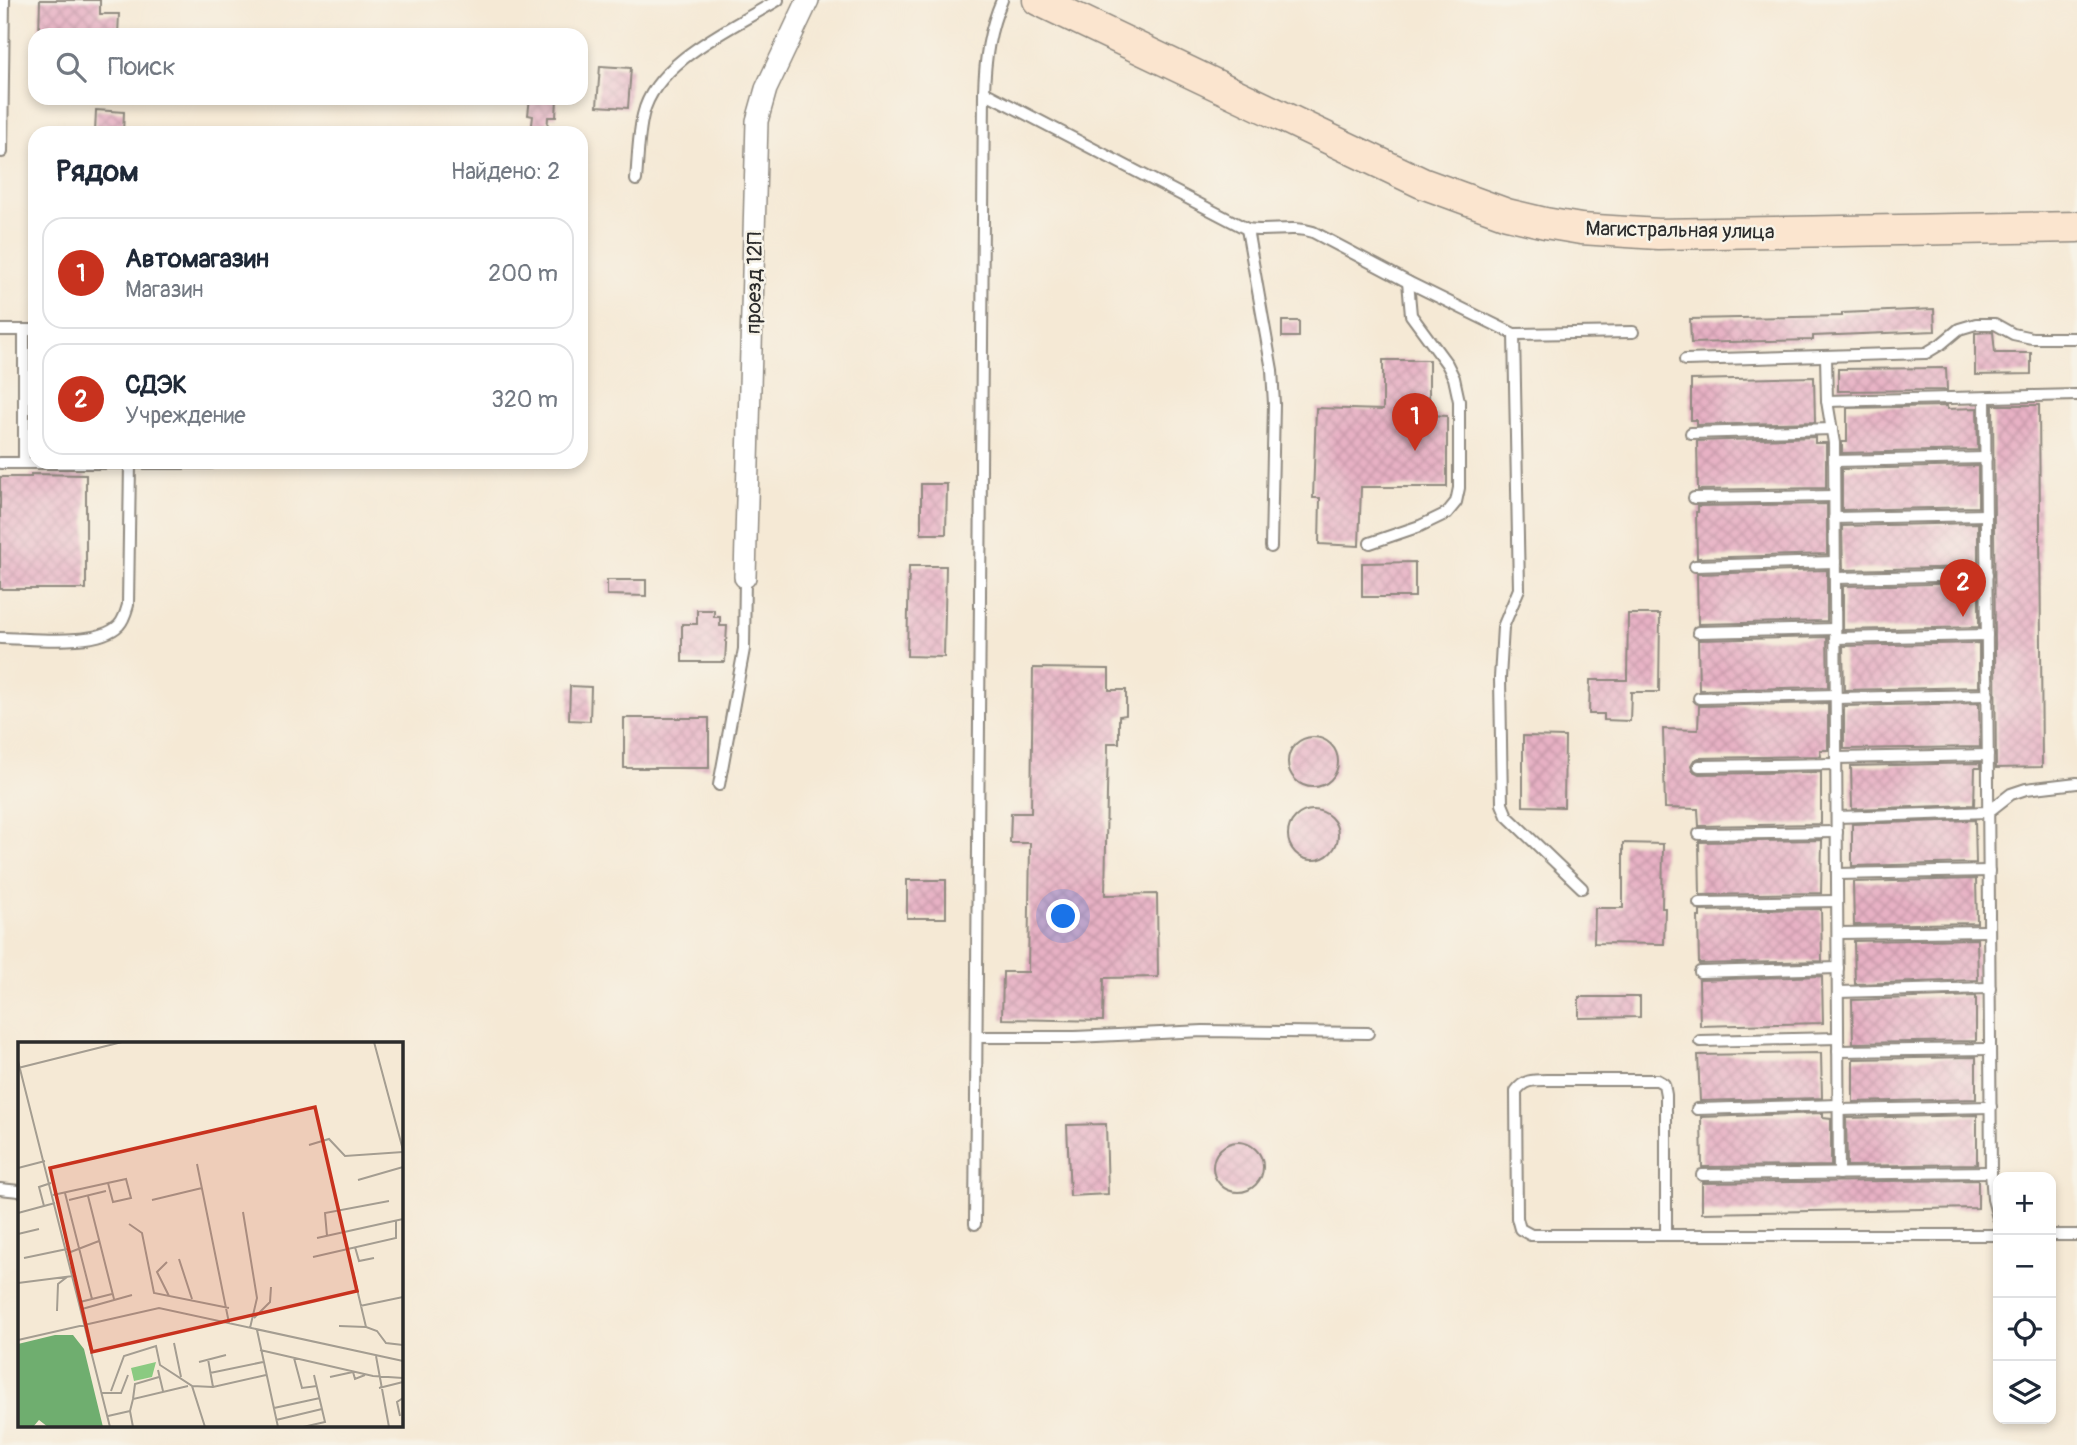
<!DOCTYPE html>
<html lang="ru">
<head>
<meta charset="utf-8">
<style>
  body { margin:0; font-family:Pangolin,sans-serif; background:#f6f6f7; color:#1f2937 }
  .controls { position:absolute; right:21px; bottom:21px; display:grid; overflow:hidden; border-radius:14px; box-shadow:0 4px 10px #0003 }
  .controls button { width:63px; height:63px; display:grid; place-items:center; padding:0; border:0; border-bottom:2px solid #e0e1e3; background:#fff; color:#1f2937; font:35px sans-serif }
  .you { position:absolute; left:1064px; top:917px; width:24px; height:24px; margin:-18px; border:5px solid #fff; border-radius:50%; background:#1a73e8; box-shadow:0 0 0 10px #1a73e833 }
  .badge { display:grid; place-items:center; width:46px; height:46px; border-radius:50%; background:#c8321e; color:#fff; font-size:23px; font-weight:700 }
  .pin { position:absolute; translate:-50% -58px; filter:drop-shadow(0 2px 4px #0008) }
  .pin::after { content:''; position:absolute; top:37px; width:24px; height:21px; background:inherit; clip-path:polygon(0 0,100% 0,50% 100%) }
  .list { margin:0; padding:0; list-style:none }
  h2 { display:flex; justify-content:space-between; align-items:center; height:91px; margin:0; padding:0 28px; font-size:30px }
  h2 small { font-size:23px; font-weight:400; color:#747a83 }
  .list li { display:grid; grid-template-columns:46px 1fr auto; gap:21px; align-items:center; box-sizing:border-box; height:112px; margin:0 14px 14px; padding:0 14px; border:2px solid #e0e1e3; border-radius:21px }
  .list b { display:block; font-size:26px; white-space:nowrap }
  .list p { margin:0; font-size:23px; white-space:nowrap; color:#747a83 }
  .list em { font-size:23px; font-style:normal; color:#747a83 }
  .icon { flex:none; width:38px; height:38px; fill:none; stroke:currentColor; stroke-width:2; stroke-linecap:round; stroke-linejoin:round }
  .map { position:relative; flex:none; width:2077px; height:1445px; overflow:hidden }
  .search { position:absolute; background:#fff; box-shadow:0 4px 10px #0003; left:28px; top:28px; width:560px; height:77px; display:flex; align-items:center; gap:18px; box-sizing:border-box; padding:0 24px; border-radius:21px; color:#747a83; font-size:26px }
  .panel { position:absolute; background:#fff; box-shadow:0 4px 10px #0003; left:28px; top:126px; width:560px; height:343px; border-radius:21px }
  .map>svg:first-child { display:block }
  .building { fill:url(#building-cross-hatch) }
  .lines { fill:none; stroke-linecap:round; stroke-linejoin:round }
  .lane-casing { stroke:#908a80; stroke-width:14 }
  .street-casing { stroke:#908a80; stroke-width:24 }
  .secondary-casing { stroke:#908a80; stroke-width:33 }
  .lane { stroke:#fff; stroke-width:10 }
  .street { stroke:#fff; stroke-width:21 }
  .secondary { stroke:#fbe5cf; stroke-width:30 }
  .labels { text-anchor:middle; stroke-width:5; stroke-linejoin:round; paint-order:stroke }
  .street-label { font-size:21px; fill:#2b2b2b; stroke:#f7f3e8 }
  .inset-road { fill:none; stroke:#a49d91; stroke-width:2 }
  .view { fill:#c8321e; fill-opacity:0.15; stroke:#c8321e; stroke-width:3.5 }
  .inset-edge { fill:none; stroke:#2b2b2b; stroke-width:3.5 }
</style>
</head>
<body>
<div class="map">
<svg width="2077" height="1445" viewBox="0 0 2077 1445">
  <defs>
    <pattern id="building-cross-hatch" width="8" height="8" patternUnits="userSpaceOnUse" patternTransform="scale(1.75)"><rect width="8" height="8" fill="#e7b1c4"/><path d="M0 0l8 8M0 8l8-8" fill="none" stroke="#c698a9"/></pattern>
  </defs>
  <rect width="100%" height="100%" fill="#f7f3e8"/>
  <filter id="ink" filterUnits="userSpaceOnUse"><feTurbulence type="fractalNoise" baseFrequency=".0143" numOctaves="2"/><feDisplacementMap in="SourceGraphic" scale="14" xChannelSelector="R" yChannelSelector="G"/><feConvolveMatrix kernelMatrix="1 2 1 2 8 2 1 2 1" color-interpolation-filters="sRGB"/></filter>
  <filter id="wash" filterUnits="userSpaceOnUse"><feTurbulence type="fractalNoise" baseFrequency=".00686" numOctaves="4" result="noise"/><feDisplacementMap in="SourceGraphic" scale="28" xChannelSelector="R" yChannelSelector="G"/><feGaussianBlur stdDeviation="1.57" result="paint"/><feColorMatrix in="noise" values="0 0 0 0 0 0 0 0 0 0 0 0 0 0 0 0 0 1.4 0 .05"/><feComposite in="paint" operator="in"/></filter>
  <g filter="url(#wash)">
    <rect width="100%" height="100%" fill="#f5e9d5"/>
    <g id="blocks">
      <g class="building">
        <path d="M40 0H100V14H119L118 35H39Z"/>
        <path d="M600 66 631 68 628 108 597 106Z"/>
        <path d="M530 98H557L556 117H548L547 133H531L533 116 528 115Z"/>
        <path d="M96 110 124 112 123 133H95Z"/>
        <path d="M1934 309 1935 331 1813 336V340L1691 343 1690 319 1842 316V313Z"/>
        <rect x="1282" y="321" width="17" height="16"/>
        <path d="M1993 332 1995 353H2031V374L1975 375V333Z"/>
        <path d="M1383 360H1429V415L1447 416V487H1361L1359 546 1319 544 1320 498H1313L1316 408 1383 410Z"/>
        <path d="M1946 368 1947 390 1838 391V369Z"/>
        <path d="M1814 377 1815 422 1696 425V420H1691V380Z"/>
        <path d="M1993 405H2039L2042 767 1996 768Z"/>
        <path d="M1947 406V409L1977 408 1978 450 1842 453V442H1847V408Z"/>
        <path d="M1815 437V443H1826V488L1698 490 1697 441Z"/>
        <path d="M1978 466V507L1842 510V469Z"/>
        <path d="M31 474 86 475V589H0V477H31Z"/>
        <path d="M921 484H947L946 534H921Z"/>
        <path d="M1827 504V554L1697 558 1696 512H1698V506Z"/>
        <path d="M1978 523V567L1843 570 1842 526Z"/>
        <path d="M1415 562V597H1362V563Z"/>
        <path d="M909 566H946L944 657 907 656Z"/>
        <path d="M1827 570V621L1698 624 1697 574Z"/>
        <path d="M607 580H646V596L607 595Z"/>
        <path d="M1979 583V627L1843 630V586Z"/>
        <path d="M697 610H714V617H720V626H727L725 662H682V624H697Z"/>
        <path d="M1628 614H1660L1659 692H1631L1630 721 1604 720V714H1589L1590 680H1627Z"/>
        <path d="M1827 637 1828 687 1699 690 1698 640Z"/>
        <path d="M1979 643V687L1844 690 1843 646Z"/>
        <path d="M1033 668 1109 669V690H1126V715L1119 716V743H1108L1105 895 1157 894 1158 977 1104 978 1103 1021 1002 1019 1003 972H1028L1030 843H1010L1011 813H1031Z"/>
        <path d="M570 686 591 687 590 721 569 720Z"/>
        <path d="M1828 703V750H1820L1821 756 1699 758 1694 760 1691 765 1693 771 1699 774 1821 772V824L1699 826 1698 809 1665 808 1663 729 1698 730 1699 706Z"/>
        <path d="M1979 703 1980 747 1844 749V706Z"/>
        <rect x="624" y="718" width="85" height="50"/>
        <path d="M1523 736 1565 737 1564 807 1523 806Z"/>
        <circle cx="1313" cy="762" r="25"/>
        <path d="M1980 763V768H1975L1974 805 1852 809 1851 766Z"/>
        <circle cx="1313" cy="835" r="25"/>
        <path d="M1975 820 1976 863 1852 866V824Z"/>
        <path d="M1822 840 1821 893 1700 895 1699 842Z"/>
        <path d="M1623 843 1663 844 1662 908H1665L1664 944 1594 943 1595 908H1623Z"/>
        <path d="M1976 879 1977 923 1854 925 1853 882Z"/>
        <rect x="907" y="880" width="39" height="38"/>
        <path d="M1821 909 1822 961 1699 964 1698 917H1700V911Z"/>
        <path d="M1977 939 1978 980 1855 984 1854 941Z"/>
        <path d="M1822 976 1823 1023 1700 1026 1699 980Z"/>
        <path d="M1976 996V1041L1853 1043 1852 1000Z"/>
        <path d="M1579 997H1640V1017L1579 1018Z"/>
        <path d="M1821 1053 1822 1098 1700 1101 1698 1055Z"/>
        <path d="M1976 1057V1099L1853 1102V1059Z"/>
        <path d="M1823 1113V1118L1831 1119V1166L1702 1167 1701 1117Z"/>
        <path d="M1977 1115V1164L1847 1166 1846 1118Z"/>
        <path d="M1106 1124 1108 1194 1070 1196 1067 1125Z"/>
        <circle cx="1238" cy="1167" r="25"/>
        <path d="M1978 1180V1208L1702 1213V1183Z"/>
      </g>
    </g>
  </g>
  <g filter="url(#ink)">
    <use href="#blocks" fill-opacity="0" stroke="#908a80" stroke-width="2"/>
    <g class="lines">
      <defs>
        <g id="lane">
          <path d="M984 92 1247 229C1270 233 1291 225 1313 232L1408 282 1514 334 1519 589 1503 627 1500 678 1502 804 1507 816 1582 888"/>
          <path d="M2 152 4 0"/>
          <path d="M636 180C638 159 638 136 643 115 655 61 734 27 778 0"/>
          <path d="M1247 229 1272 370 1274 404 1271 547"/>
          <path d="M0 330H35"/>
          <path d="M24 330V463"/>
          <path d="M1514 334 1633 332"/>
          <path d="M1826 356 1827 401 1834 443 1839 1174"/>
          <path d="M1685 360 1926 353 1941 344 1959 329 1976 324H1995L2013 334 2032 338H2077"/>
          <path d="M1985 398 1991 1172 1993 1199 1998 1218"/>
          <path d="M1827 401 2077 395"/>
          <path d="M1691 433 1832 429"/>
          <path d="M1834 461 1986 458"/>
          <path d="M0 463H211"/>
          <path d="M1694 498 1834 496"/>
          <path d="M1834 518 1986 515"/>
          <path d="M1370 543 1420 526 1447 513 1456 502 1459 488V401L1454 378 1447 364 1411 315 1408 282"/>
          <path d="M1695 566 1835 562"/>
          <path d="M1835 578 1987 575"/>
          <path d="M1698 632 1835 629"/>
          <path d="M0 638C30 638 98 647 119 625 124 620 126 612 128 605L130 463"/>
          <path d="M1835 638 1987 635"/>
          <path d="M1699 698 1836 695"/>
          <path d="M1836 698 1988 695"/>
          <path d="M1836 758 1988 755"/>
          <path d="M1699 766 1836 764"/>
          <path d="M719 785 744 649 745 577"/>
          <path d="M1837 817 1988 812 2011 794 2026 789 2077 783"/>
          <path d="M1699 834 1837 832"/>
          <path d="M1837 874 1989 871"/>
          <path d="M1699 903 1837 901"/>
          <path d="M1838 933 1989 931"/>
          <path d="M1700 972 1838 968"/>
          <path d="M1838 992 1990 988"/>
          <path d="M977 1037H1075L1203 1031 1368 1033"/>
          <path d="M1700 1041 1838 1038"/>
          <path d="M1838 1051 1990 1049"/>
          <path d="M1697 1109 1839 1105"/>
          <path d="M1839 1110 1991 1107"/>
          <path d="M1702 1175 1991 1172"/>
          <path d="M0 1189 19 1191"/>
          <path d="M975 1224 984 92C985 59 989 30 1002 0"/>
          <path d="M1666 1235V1095L1664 1084 1657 1080H1546C1532 1080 1524 1080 1516 1091L1517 1218 1520 1229 1531 1235H1998"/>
          <path d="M2051 1235H2077"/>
        </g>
        <path id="street" d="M745 577 757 121 766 89 808 0"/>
        <path id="secondary" d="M1038 0 1422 183 1507 214 1545 223 1581 229 1658 234 2077 227"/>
      </defs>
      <use href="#lane" class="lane-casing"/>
      <use href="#street" class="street-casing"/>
      <use href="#secondary" class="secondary-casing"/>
      <use href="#lane" class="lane"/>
      <use href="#street" class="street"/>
      <use href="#secondary" class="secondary"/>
    </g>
  </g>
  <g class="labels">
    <g class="street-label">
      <text transform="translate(1680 230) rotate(1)" y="7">Магистральная улица</text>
      <text transform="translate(754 283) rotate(-89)" y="7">проезд 12П</text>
    </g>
  </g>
  <g transform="translate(18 1042)">
    <rect width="385" height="385" fill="#f5e9d5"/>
    <path d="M37 293H55L66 307 85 385H30L21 378 15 385H0V302Z" fill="#6fae6f"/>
    <path d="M138 320 134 335 116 339 113 326Z" fill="#8aca81"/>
    <path class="inset-road" d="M356 0 385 108M0 19 92 385M0 26 104 0M291 103 311 97 327 114 385 110M179 122 211 281M0 126 27 119M340 138 385 125M47 151 74 257M35 153 108 137 113 156 95 160 90 141M70 154 96 257M51 158 88 149M134 158 184 146M26 164 21 145 33 141M225 170 239 256 232 286M0 171 37 161M111 182 124 191 136 251 211 266M0 192 21 187M309 194 307 171 371 159M299 196 385 177M337 205 341 219 356 216M50 211 81 199M295 215 378 196V178M6 216 49 207M161 217 174 257M149 220 139 230 151 254M335 230 348 285 359 289 368 301 385 303M0 241 55 234M62 260 94 252M342 264 385 255M64 267 114 253M39 269 40 242 49 235M236 276 252 260 253 245M321 284 348 285M239 288 260 385M0 298 141 266 385 319M156 301 163 335M242 308 355 334 385 336M358 314 371 385M276 316 284 346 299 344M190 317 195 345M181 320 208 313M140 328 145 349M192 331 245 320M312 335 335 330 337 337 347 333M174 344 195 345 248 333M361 346 385 340M93 349 106 314 138 304 142 323 174 344 187 385M84 351H103L110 333M115 357 117 342 141 335M256 366 302 356M90 374 112 369M382 374 379 360 385 356M258 378 304 367M115 385 112 369 115 357 170 344M285 385 307 380 296 333"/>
    <path class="view" d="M297 65 339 249 74 310 32 126Z"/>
    <rect width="385" height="385" class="inset-edge"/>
  </g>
</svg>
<div class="controls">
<button>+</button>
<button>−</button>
<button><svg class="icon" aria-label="locate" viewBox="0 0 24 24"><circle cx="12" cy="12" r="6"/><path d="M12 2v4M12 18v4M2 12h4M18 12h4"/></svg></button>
<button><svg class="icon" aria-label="layers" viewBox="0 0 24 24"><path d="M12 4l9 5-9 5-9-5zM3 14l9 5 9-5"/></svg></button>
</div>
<div class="you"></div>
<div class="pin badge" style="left:1415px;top:451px">1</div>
<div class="pin badge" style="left:1963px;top:617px">2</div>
<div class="search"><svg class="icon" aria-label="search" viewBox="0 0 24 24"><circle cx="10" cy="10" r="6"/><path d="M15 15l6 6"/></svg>Поиск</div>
<section class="panel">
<h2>Рядом<small>Найдено: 2</small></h2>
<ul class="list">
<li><span class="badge">1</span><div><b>Автомагазин</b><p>Магазин</p></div><em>200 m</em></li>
<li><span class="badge">2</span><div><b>СДЭК</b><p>Учреждение</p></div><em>320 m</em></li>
</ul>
</section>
</div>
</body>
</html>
